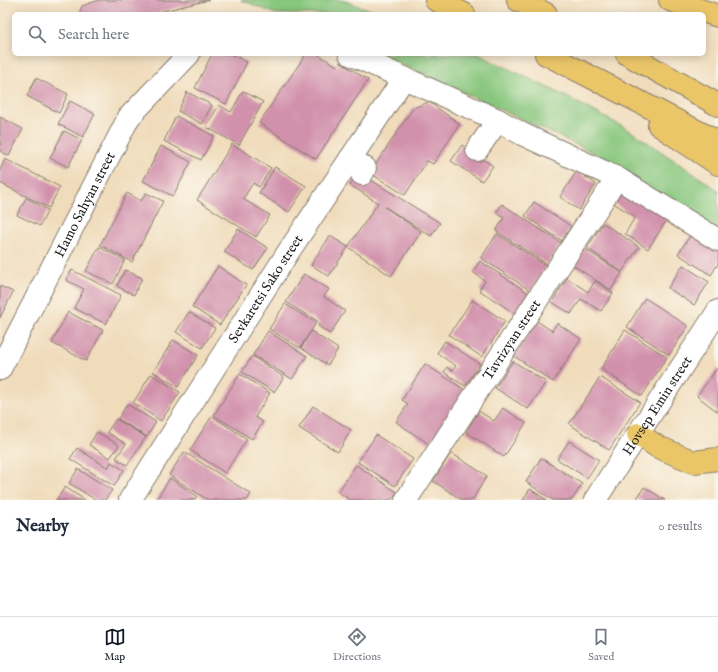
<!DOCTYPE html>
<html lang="en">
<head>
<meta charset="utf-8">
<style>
  body { margin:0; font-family:"IM FELL English",serif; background:#f2f2f3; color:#1f2937 }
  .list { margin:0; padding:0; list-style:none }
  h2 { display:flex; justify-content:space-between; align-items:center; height:52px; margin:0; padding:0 16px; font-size:17px }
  h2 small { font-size:13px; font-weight:400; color:#747a83 }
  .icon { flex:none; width:22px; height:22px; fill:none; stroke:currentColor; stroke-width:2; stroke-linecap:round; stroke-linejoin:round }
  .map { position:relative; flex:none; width:718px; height:500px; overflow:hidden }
  .search { position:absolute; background:#fff; box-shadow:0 2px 10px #0003; left:12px; right:12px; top:12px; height:44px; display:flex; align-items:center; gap:10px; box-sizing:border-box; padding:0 14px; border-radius:6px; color:#747a83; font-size:15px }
  .sheet { height:116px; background:#fff }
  nav { display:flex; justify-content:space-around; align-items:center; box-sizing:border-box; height:56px; border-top:1px solid #e0e1e3; background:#fff; font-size:11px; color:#747a83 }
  nav a { display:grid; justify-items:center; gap:2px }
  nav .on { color:#111827 }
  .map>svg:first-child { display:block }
  .green { fill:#87c67d; stroke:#52714c }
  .building { fill:#d191ac }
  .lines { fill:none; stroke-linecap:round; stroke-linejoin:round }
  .minor-casing { stroke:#867c6c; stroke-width:24 }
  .major-casing { stroke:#867c6c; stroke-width:24 }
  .minor { stroke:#fff; stroke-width:22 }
  .major { stroke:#ebc669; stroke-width:22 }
  .labels { text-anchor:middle; stroke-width:4; stroke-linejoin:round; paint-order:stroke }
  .street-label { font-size:14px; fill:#1c1c1c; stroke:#fbf7ec }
</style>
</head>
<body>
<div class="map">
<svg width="718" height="500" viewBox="0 0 718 500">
  <rect width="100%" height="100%" fill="#fbf7ec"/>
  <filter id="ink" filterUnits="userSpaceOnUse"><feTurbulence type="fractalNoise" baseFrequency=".025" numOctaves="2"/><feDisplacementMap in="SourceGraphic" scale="8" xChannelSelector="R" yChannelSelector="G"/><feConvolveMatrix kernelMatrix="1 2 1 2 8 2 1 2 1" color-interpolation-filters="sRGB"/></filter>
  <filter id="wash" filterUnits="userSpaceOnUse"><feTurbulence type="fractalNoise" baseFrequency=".012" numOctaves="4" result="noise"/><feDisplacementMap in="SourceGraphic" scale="16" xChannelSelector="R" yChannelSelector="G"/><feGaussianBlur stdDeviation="0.9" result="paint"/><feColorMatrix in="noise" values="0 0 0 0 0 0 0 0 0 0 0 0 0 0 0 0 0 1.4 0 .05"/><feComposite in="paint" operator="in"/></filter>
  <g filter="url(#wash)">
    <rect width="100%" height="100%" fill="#f0dcbb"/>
    <g class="green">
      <path d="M241 0H342L382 14H276Z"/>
      <path d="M376 54H478L565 96 629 130 718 190V232L712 230 592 152 415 70Z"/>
    </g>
    <g id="blocks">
      <g class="building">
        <path d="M99 0H209L159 12 158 14H79L82 6Z"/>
        <path d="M212 54H231L247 62 226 104 195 88Z"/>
        <path d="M306 54H317L337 66 340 62 368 80 316 159 259 123Z"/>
        <path d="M36 78 68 94 59 113 27 96Z"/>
        <path d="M243 91 263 102 239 145 206 127 219 105 231 112Z"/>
        <path d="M187 92 212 105 202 124 178 111Z"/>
        <path d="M70 101 95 114 83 137 58 124Z"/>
        <path d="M429 102 460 124 433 164 427 161 405 195 370 173 413 108Z"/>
        <path d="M176 116 214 136 201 160 164 141Z"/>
        <path d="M0 117 23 129 9 156 0 151Z"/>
        <path d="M64 131 82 140 68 167 50 158Z"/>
        <path d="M232 144 271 168 259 187 253 183 243 199 270 215 256 237 197 200Z"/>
        <path d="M462 145 493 166 482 181 451 161Z"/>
        <path d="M161 146 191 162 173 196 143 181Z"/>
        <path d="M5 159 60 187 49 208 0 183V170Z"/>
        <path d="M275 167 306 186 289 212 259 193Z"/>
        <path d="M577 171 596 184 579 210 560 197Z"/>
        <path d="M358 172 440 223 431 236 385 207 421 232 391 276 348 247 329 276 311 265 330 236 348 247 378 203 350 185Z"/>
        <path d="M622 187 668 218 648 249 625 234 635 217 612 202Z"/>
        <path d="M127 193 141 201 146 193 163 201 132 262 100 245Z"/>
        <path d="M26 198 48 210 40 226 17 215Z"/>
        <path d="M534 202 571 226 562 241 525 216Z"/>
        <path d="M502 204 561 243 547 264 496 231 504 218 496 213Z"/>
        <path d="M603 223 639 247 622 272 587 248Z"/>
        <path d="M238 229 268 248 253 270 224 252Z"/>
        <path d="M694 230 718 250V264L711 275 678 254Z"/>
        <path d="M497 234 547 266 531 291 481 258Z"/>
        <path d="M99 247 125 260 113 284 86 271Z"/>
        <path d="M582 247 622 273 611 290 571 264Z"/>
        <path d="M480 261 530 294 517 315 479 290 485 281 473 272Z"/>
        <path d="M683 265 709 282 694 305 668 288Z"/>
        <path d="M218 266 246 285 220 325 192 307Z"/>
        <path d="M72 270 121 295 106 324 74 308 84 289 66 280Z"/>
        <path d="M125 270 142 278 134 295 117 286Z"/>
        <path d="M304 274 329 289 324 297 345 311 330 334 318 326 320 323 286 302Z"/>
        <path d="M567 278 588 292 595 281 613 293 601 311 581 299 571 314 552 302Z"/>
        <path d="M0 286 13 292 0 318Z"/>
        <path d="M645 298 688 326 669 355 627 327Z"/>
        <path d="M472 300 505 321 482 357 449 335Z"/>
        <path d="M285 304 316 323 300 348 269 329Z"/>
        <path d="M68 312 103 330 86 361 52 343Z"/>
        <path d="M189 312 215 328 202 348 176 332Z"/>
        <path d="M537 321 552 331 557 323 581 339 553 382 514 356Z"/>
        <path d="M625 330 667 357 642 396 601 369Z"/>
        <path d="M268 331 307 356 292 379 253 355Z"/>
        <path d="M311 331 338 349 328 365 301 348Z"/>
        <path d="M173 340 198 355 178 387 153 372Z"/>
        <path d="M445 341 480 364 465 386 444 372 447 367 452 371 456 366 437 353Z"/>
        <path d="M252 356 284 377 274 392 242 372Z"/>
        <path d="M513 361 546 382 528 409 495 388Z"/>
        <path d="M425 364 465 390 429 444 396 422 408 404 402 400Z"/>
        <path d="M718 367V412L697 396Z"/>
        <path d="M151 374 180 392 161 421 133 403Z"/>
        <path d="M240 374 270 393 255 417 263 422 252 439 214 415Z"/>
        <path d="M600 377 640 402 609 450 569 424Z"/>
        <path d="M127 404 156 422 147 437 118 419Z"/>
        <path d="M313 406 351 430 338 452 299 428Z"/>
        <path d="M503 408 526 423 504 457 466 432 479 411 494 421Z"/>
        <path d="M212 416 247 439 225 473 190 450Z"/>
        <path d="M116 419 146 437 127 465 116 458 126 444 107 432Z"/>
        <path d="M97 432 119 445 110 458 89 445Z"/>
        <path d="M376 435 413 459 395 486 358 462Z"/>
        <path d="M569 441 599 460 587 478 557 459Z"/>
        <path d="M77 448 108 468 111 462 124 470 114 486 70 459Z"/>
        <path d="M184 452 251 494 247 500H208L169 475Z"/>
        <path d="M451 453 487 476 472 500H462L433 481Z"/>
        <path d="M541 458 582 484 572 500H553L526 482Z"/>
        <path d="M356 465 397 492 391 500H350L338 492Z"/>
        <path d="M78 469 112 490 105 500H96L69 483Z"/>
        <path d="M170 478 197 496 194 500H156Z"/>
        <path d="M65 487 85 500H56Z"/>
        <path d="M644 487 665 500H636Z"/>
        <path d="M530 489 547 500H523Z"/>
      </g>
    </g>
  </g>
  <g filter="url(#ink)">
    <use href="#blocks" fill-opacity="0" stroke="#867c6c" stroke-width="1"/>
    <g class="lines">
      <defs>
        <g id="minor">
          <path d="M350 54 498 120 522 134 617 178 718 240"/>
          <path d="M477 150 498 120"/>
          <path d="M350 159 365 168 362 174"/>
          <path id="s1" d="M0 369 129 117 189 54"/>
          <path id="s2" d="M130 500 287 254 404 78"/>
          <path id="s3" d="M406 500 617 178"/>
          <path id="s4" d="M595 500 718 311"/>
        </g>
        <g id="major">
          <path d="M436 0 464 14"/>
          <path d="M518 0 546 14"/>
          <path d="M670 0 718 16"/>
          <path d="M546 54 718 142"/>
          <path d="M627 54 718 105"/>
          <path d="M659 125 718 164"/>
          <path d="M638 434 658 447 694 462 718 459"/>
        </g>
      </defs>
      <use href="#minor" class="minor-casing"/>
      <use href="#major" class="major-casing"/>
      <use href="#minor" class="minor"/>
      <use href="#major" class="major"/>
    </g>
  </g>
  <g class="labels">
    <g class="street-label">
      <text dy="5" stroke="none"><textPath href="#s1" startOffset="185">Hamo Sahyan street</textPath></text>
      <text dy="5" stroke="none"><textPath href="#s2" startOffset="251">Sevkaretsi Sako street</textPath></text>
      <text dy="5" stroke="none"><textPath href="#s3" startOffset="192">Tavrizyan street</textPath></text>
      <text dy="5" stroke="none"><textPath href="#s4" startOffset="113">Hovsep Emin street</textPath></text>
    </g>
  </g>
</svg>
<div class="search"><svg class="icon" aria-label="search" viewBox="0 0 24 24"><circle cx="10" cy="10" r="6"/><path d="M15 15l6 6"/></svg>Search here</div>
</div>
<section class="sheet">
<h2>Nearby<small>0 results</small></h2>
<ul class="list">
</ul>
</section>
<nav>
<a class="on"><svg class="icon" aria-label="map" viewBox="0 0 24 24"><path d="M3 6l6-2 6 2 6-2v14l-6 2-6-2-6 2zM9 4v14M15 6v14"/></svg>Map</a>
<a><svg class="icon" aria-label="directions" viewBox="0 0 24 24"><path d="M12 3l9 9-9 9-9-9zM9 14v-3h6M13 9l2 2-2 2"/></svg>Directions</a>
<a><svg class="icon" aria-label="saved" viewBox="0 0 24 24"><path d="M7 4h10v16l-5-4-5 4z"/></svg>Saved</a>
</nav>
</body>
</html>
